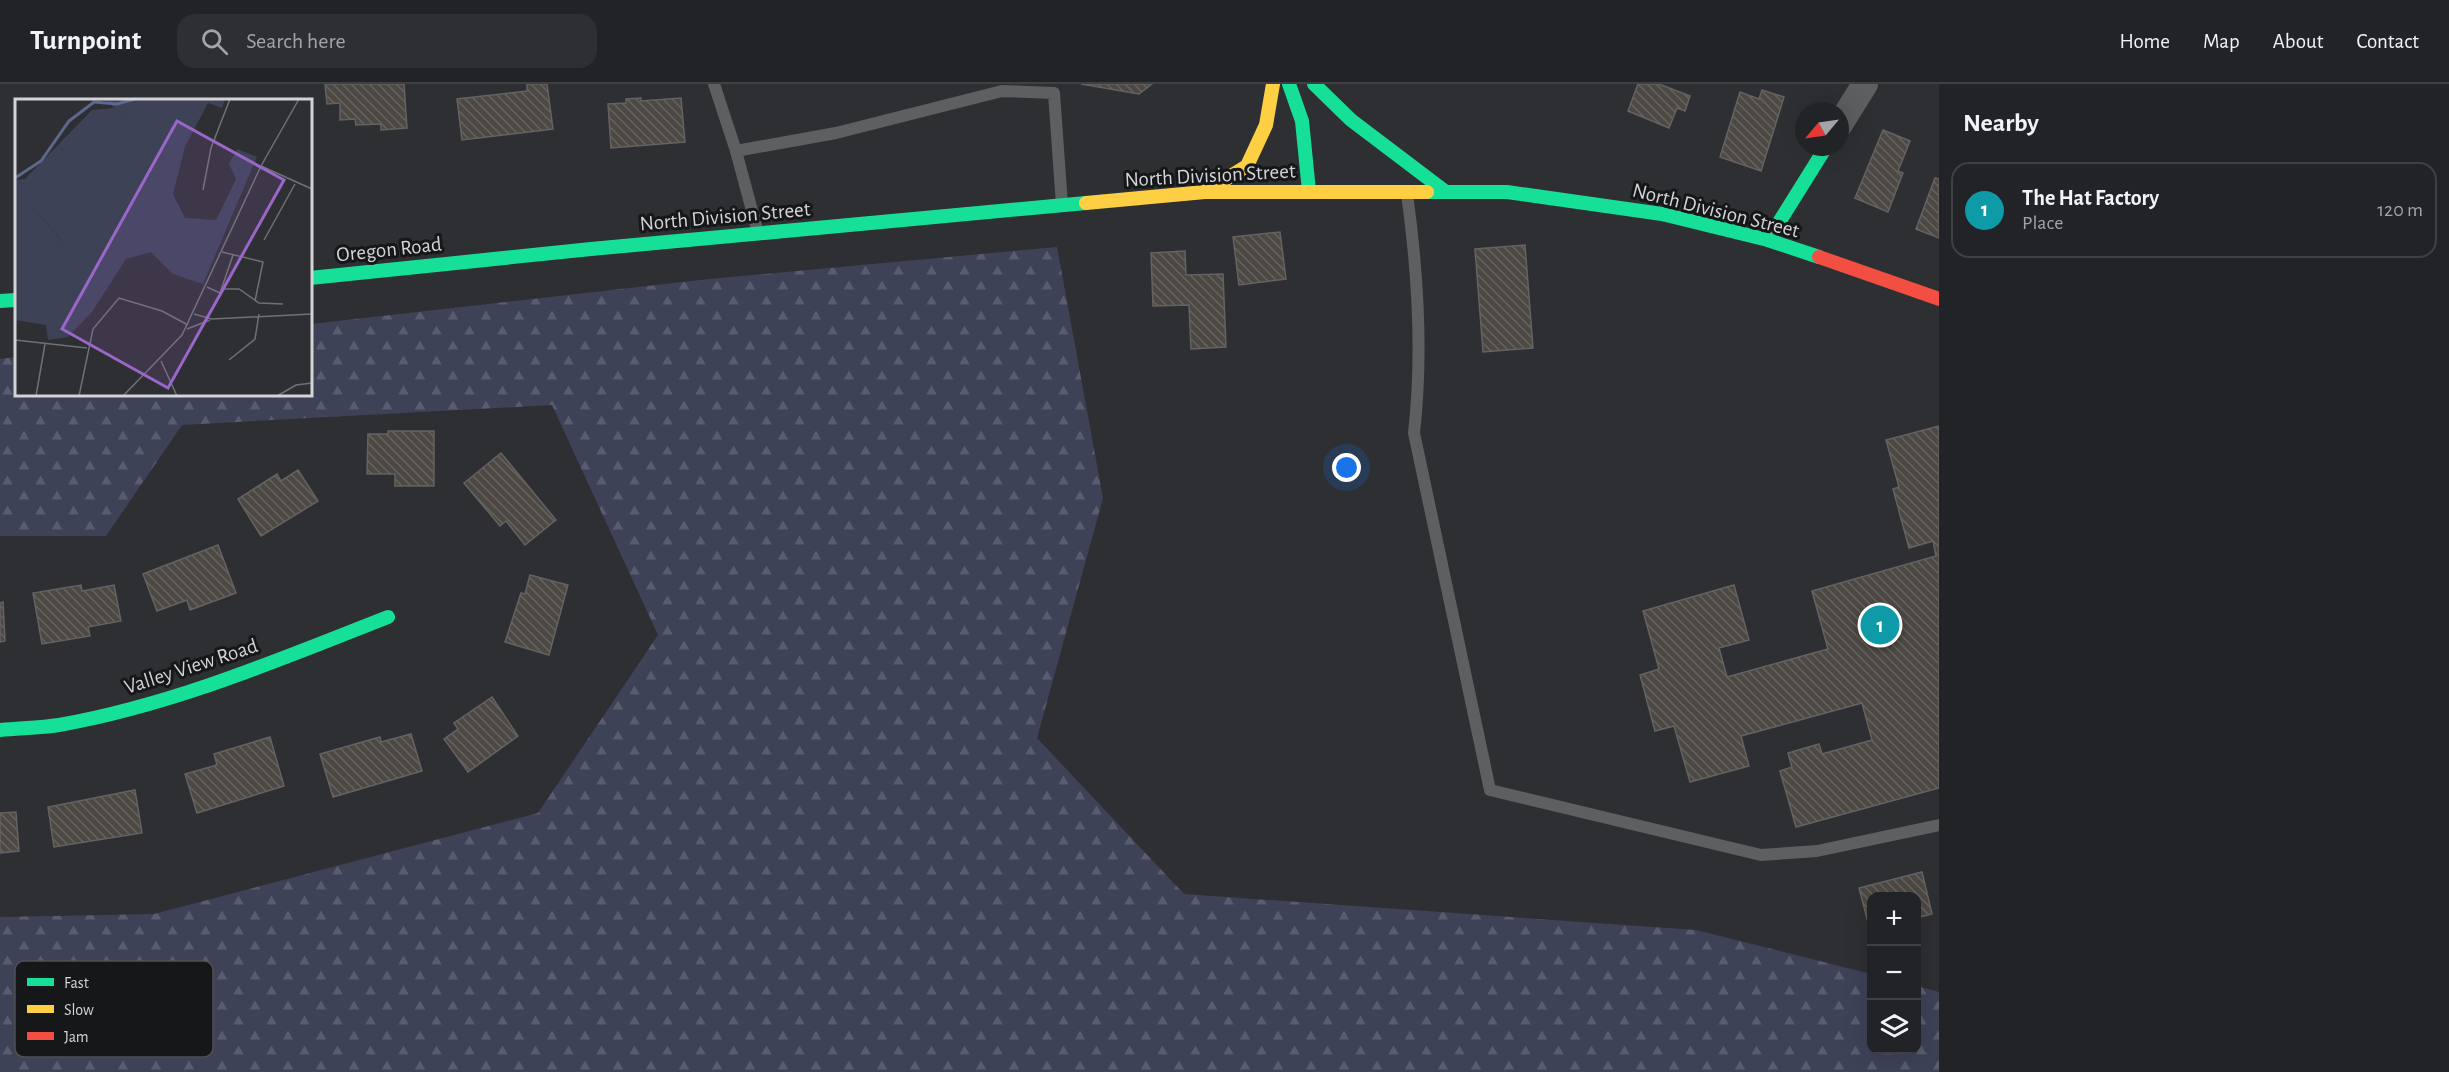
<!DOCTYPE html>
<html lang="en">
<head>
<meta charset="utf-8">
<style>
  body { margin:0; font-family:"Alegreya Sans",sans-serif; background:#2e2f32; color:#f1f3f6 }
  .controls { position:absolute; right:18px; bottom:18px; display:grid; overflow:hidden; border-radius:12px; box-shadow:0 6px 24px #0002 }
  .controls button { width:54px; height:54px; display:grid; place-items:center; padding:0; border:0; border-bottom:2px solid #3f4043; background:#222326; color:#f1f3f6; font:30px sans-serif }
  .compass { position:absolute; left:1795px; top:18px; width:54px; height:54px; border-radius:50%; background:#222326; box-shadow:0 6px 24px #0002; rotate:241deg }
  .you { position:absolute; left:1347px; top:384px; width:21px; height:21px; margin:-15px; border:4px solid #fff; border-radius:50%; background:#1a73e8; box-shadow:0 0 0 9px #1a73e833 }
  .badge { display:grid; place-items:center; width:39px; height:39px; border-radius:50%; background:#8bbbb9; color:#fff; font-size:20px; font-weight:700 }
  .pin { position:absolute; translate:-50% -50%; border:3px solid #fff; box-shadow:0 2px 6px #0006 }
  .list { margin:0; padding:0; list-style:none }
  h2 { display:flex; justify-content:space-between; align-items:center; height:78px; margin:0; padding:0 24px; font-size:26px }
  h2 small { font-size:20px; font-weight:400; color:#a2a4a7 }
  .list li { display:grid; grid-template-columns:39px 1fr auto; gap:18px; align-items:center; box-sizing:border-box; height:96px; margin:0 12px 12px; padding:0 12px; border:2px solid #3f4043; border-radius:18px }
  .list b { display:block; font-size:22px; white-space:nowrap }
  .list p { margin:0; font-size:20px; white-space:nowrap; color:#a2a4a7 }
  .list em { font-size:20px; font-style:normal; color:#a2a4a7 }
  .icon { flex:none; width:33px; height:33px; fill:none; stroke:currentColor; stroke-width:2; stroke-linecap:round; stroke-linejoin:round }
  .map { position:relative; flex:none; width:1939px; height:988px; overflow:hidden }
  header { display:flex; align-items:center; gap:36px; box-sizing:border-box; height:84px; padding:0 30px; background:#222326; border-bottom:2px solid #3f4043 }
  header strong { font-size:28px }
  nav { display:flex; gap:33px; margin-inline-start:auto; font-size:21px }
  .search { width:420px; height:54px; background:#2e2f32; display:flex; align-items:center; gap:15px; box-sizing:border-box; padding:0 21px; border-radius:18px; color:#a2a4a7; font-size:22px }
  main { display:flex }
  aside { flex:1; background:#222326 }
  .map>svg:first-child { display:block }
  .forest { fill:url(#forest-firs) }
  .building { fill:url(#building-back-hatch); stroke:#636363; stroke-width:1.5 }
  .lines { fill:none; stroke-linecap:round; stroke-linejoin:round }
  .lane { stroke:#5e5f60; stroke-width:12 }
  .street { stroke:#5e5f60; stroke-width:26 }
  .fast { stroke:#16e098; stroke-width:14 }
  .slow { stroke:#ffcf43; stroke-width:14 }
  .jam { stroke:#f24e42; stroke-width:14 }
  .labels { text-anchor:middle; stroke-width:6; stroke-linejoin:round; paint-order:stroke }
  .street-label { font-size:21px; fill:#d3d4d8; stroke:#161719 }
  .inset-river { fill:none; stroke:#5e688f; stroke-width:3 }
  .inset-road { fill:none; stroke:#707175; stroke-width:1.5 }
  .view { fill:#9a67c8; fill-opacity:0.15; stroke:#9a67c8; stroke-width:3 }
  .inset-edge { fill:none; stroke:#d3d4d8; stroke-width:3 }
  .key { fill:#161719; stroke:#4f5052; stroke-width:1.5 }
  .key-label { font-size:16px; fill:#d3d4d8 }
</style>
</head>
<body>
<header>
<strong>Turnpoint</strong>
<div class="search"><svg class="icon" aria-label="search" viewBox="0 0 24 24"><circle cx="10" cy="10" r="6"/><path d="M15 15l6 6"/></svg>Search here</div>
<nav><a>Home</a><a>Map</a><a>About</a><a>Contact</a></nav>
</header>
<main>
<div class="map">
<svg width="1939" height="988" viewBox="0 0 1939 988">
  <defs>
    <pattern id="forest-firs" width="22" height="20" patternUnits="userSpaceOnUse" patternTransform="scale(1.5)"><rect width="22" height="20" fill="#3d4257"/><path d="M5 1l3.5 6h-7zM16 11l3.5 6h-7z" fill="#585c6e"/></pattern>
    <pattern id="building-back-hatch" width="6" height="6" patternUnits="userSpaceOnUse" patternTransform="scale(1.5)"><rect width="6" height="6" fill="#4d4844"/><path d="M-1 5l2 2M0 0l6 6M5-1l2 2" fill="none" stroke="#66625e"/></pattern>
  </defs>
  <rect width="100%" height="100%" fill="#2e2f33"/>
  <path class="forest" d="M1057 163 1103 414 1037 654 1184 810 1696 846 1871 890 1872 966H1916L1917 902 1939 908V988H0V833L154 830 538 729 658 551 552 321 182 341 106 452H0V275L16 273V310H310L311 240 709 195Z"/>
  <g class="building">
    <path d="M325 0H404L407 44 381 46V40L356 41 355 35 340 36V19L327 20Z"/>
    <path d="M527 0H547L553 45 462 56 457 15 527 7Z"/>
    <path d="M1081 0H1152L1139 10Z"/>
    <path d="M1638 0H1659L1690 12 1685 27 1677 24 1669 44 1628 27Z"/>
    <path d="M1762 6 1784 13 1761 87 1720 73 1740 8 1759 15Z"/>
    <path d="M641 14V17L681 14 685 58 611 64 608 20 626 19V15Z"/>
    <path d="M1883 46 1910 57 1898 87 1903 89 1888 128 1855 114Z"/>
    <path d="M1935 94 1939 95V154L1916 145Z"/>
    <path d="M1280 148 1286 195 1239 201 1233 153Z"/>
    <path d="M1525 161 1533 264 1483 268 1475 165Z"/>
    <path d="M1185 167 1186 191 1223 190 1226 263 1191 265 1189 221 1153 222 1151 169Z"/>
    <path d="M1939 342V704L1796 743 1780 687 1792 683 1788 669 1819 660 1822 670 1872 656 1862 619 1741 652 1749 682 1690 698 1674 642 1655 647 1640 591 1659 585 1643 527 1734 501 1749 556 1719 564 1727 593 1828 565 1812 507 1936 472 1933 457 1909 464 1893 405 1899 403 1886 356Z"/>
    <path d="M388 347H434V402H395V390H367L368 350H388Z"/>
    <path d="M501 369 556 436 525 461 506 437 500 442 464 399Z"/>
    <path d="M298 386 318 417 261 452 238 415 277 390 281 397Z"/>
    <path d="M218 461 236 509 190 526 187 516 157 527 143 490Z"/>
    <path d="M530 491 568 501 549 571 505 558 521 509 525 510Z"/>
    <path d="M81 501 82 507 114 501 121 537 88 543 90 552 42 560 33 509Z"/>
    <path d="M3 518 5 557 0 558V519Z"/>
    <path d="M492 613 518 652 468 688 444 655 458 645 454 639Z"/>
    <path d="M411 650 422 687 333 713 320 670 380 653 381 658Z"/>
    <path d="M270 653 284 702 197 729 185 690 217 681 214 670Z"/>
    <path d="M135 706 142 749 54 763 48 723Z"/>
    <path d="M16 728 19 767 0 769V729Z"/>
    <path d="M1922 788 1932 830 1916 834V812H1872V845L1870 846 1859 804Z"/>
  </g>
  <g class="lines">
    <g class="lane">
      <path d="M714 0 736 67 758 149"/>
      <path d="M736 67 836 49 1002 7 1054 9 1062 121"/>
      <path d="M1407 110C1418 189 1423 270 1414 349L1490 706 1761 771 1817 767 1939 741"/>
    </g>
    <path class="street" d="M1840 40 1865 0"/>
    <g class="fast">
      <path d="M1289 0 1302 37 1309 107"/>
      <path d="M1314 0 1351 36 1446 108"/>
      <path d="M1427 108H1507L1662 130 1768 156 1819 173"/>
      <path d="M1768 156 1826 63"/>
      <path d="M310 194 591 165 1086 119"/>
      <path d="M0 217 16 216"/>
      <path d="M0 646C20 644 40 644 59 641 173 621 281 575 388 533"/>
    </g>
    <g class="slow">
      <path d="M1205 108 1247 82 1266 41 1273 0"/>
      <path d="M1086 119 1205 108H1427"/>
    </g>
    <path class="jam" d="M1819 173 1939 215"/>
  </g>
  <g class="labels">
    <g class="street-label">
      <text transform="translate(1210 91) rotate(-3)" y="7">North Division Street</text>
      <text transform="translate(1716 126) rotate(14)" y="7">North Division Street</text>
      <text transform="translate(725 132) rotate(-5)" y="7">North Division Street</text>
      <text transform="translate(389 165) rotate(-6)" y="7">Oregon Road</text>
      <text transform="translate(191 582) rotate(-18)" y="7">Valley View Road</text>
    </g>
  </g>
  <g transform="translate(15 15)">
    <rect width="297" height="297" fill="#2e2f33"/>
    <path d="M89 0H210L207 9 193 4 170 48 158 95 170 119 201 121 221 80 214 65 222 50 242 58 188 185 158 175 136 153 111 160 77 213 53 238 33 241 31 226 0 221V100L22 112 48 144 113 21Z" fill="#3d4257"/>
    <path d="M99 9 114 21 116 57 80 121 49 145 22 112 0 101V81L10 80 77 11Z" fill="#3d4257"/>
    <path class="inset-river" d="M0 79 26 62 54 22 79 3 102 5 120 0"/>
    <path class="inset-road" d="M246 67 297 90M188 91 196 49 215 0M249 141 280 85M207 153 248 163 240 202M192 188 205 194 218 156M207 190H224L244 204 268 205M179 215 197 220 297 215M172 230 195 221M0 241 72 249M214 261 240 240 244 215M146 262 162 297M21 297 30 245M64 297 78 230 104 199 147 212 173 226M108 297 167 236 246 67 284 0M262 297 281 286 297 284"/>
    <path class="view" d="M162 22 269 81 153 289 47 230Z"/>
    <rect width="297" height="297" class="inset-edge"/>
  </g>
  <rect x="15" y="877" width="198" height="96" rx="9" class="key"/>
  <rect x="27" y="894" width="27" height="8" fill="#16e098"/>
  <rect x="27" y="921" width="27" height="8" fill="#ffcf43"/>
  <rect x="27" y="948" width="27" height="8" fill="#f24e42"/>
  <g class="key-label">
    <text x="64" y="904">Fast</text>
    <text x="64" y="931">Slow</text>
    <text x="64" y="958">Jam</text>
  </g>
</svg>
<div class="controls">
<button>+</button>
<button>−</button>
<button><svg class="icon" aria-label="layers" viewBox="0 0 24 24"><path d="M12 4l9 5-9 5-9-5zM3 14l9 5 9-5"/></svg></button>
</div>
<svg class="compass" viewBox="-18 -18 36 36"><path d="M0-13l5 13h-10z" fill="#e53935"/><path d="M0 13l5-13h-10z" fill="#a2a4a7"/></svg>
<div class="you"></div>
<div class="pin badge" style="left:1880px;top:541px;background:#0f9aa8">1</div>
</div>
<aside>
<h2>Nearby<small></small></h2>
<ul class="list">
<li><span class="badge" style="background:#0f9aa8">1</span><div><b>The Hat Factory</b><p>Place</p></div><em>120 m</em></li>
</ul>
</aside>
</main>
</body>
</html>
